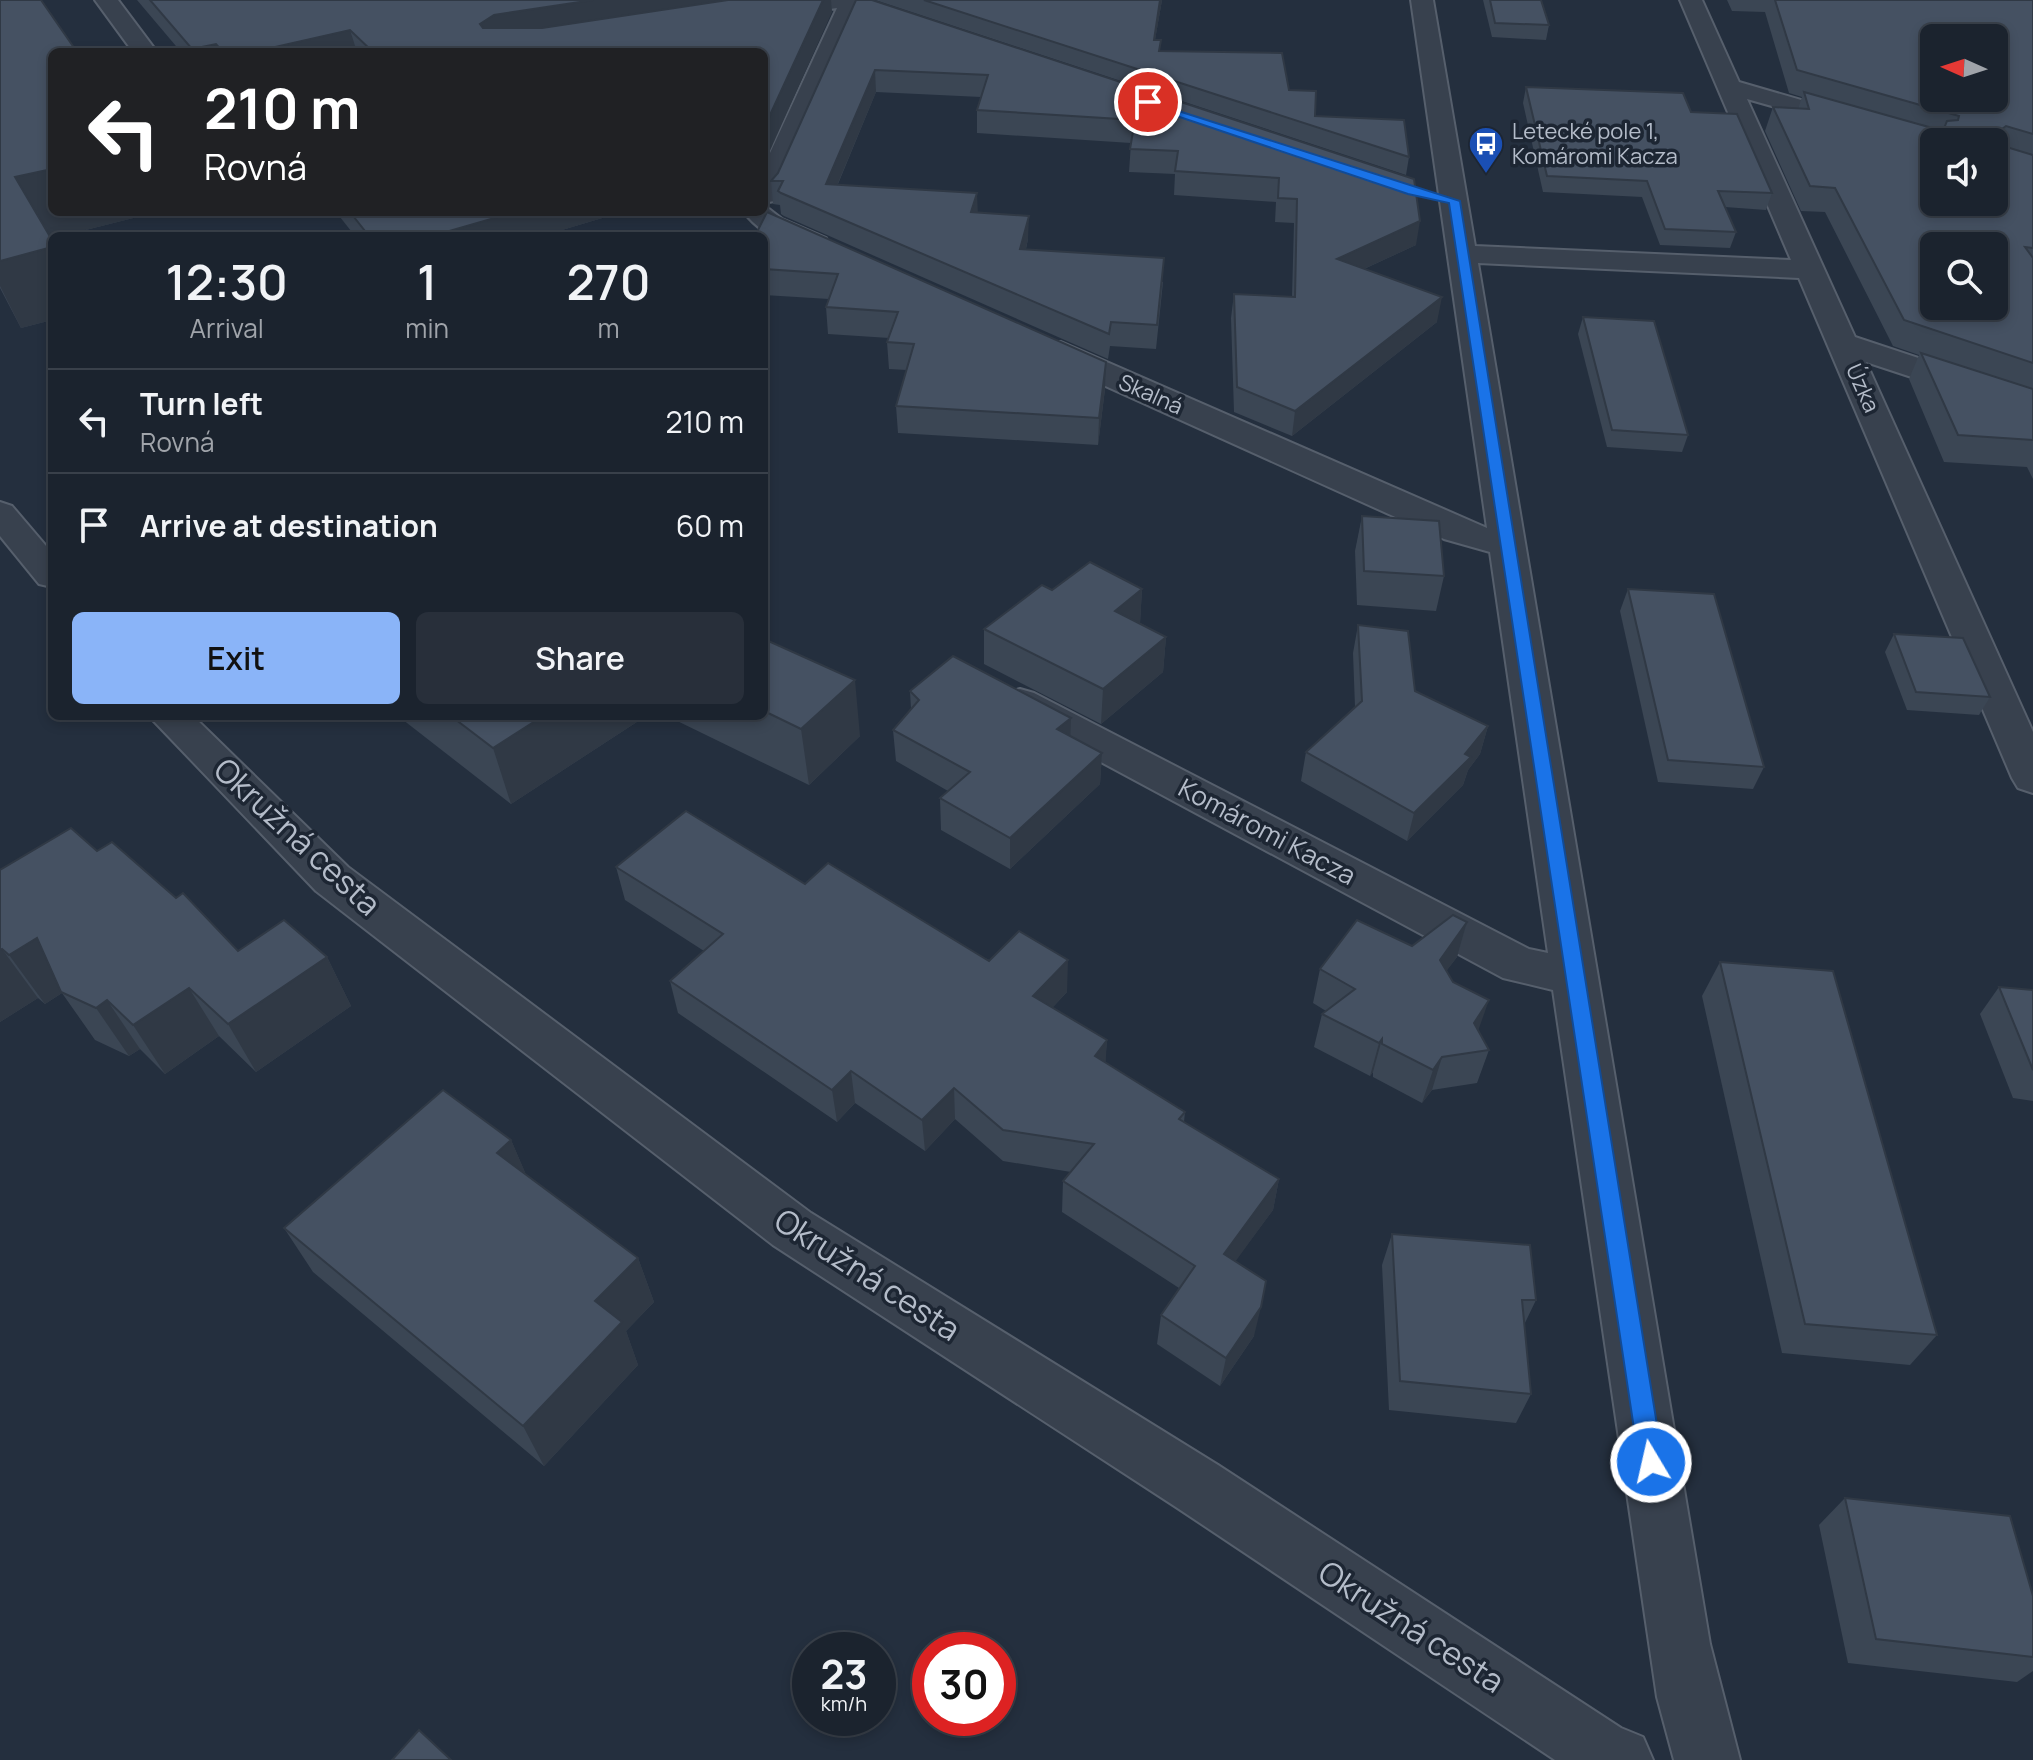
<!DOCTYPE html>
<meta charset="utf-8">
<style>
:root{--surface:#1b232e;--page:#282f3a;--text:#f1f3f6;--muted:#a0a4aa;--line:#39404a;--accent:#8ab4f8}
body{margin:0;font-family:Manrope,sans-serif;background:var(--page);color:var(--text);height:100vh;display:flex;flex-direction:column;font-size:30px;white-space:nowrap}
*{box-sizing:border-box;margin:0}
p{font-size:26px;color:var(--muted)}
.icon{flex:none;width:44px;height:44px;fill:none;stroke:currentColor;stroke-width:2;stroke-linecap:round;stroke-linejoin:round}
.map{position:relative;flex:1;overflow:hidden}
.drawer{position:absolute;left:48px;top:232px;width:720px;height:488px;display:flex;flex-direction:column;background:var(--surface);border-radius:12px;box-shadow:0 4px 12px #0003,0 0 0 2px var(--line)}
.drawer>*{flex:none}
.top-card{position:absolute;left:48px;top:48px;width:720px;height:168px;border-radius:12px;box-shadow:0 4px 12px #0003,0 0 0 2px var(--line);background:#202124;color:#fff;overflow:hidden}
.needle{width:52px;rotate:273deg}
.buttons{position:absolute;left:1920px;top:24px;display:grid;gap:16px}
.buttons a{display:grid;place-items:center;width:88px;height:88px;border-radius:12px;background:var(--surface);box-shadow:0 4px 12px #0003,0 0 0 2px var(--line);font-size:40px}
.speed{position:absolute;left:792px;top:1632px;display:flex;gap:16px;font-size:40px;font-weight:700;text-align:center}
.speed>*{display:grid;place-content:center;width:104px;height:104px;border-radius:50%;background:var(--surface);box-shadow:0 4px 12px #0003,0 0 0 2px var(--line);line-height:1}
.speed small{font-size:20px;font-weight:400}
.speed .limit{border:12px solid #d22;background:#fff;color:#111}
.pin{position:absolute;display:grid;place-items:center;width:68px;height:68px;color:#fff;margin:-34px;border:4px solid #fff;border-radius:50%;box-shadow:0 2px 8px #0007}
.me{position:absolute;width:88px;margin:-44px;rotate:351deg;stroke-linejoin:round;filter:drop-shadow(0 0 6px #0008)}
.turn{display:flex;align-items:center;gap:28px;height:168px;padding:0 24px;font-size:36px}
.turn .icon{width:104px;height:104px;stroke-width:2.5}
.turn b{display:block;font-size:56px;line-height:68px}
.eta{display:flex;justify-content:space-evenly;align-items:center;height:136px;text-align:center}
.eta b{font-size:48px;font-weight:600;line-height:56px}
.action{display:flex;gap:16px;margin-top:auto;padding:16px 24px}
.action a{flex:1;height:92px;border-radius:12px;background:var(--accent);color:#111;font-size:32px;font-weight:600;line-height:92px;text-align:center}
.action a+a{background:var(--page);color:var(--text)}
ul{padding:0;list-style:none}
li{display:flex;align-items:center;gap:24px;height:104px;padding:0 24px;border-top:2px solid var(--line)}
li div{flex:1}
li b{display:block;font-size:30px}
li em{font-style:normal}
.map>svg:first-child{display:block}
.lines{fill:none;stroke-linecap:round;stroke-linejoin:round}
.minor-casing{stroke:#565f6c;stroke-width:4}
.minor{fill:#38414e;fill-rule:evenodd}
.wall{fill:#3b4654}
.shaded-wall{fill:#303945}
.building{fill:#455162;stroke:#303945;stroke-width:2;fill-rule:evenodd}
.route{fill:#1a73e8;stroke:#114b97;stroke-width:2}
.labels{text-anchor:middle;stroke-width:7;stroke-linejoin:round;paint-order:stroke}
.far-poi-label{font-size:22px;fill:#b4bcc9;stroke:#1d2633;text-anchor:start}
.far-street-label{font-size:22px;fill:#b4bcc9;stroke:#1d2633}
.street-label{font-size:26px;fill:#b4bcc9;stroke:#1d2633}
.near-street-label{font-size:32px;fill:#b4bcc9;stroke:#1d2633}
</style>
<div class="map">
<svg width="2033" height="1760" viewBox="0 0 2033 1760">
<rect width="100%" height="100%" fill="#242f3e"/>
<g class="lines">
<defs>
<g id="minor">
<polygon points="95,0 118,0 157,52 133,52"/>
<polygon points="793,0 865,0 920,18 924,23 912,30 858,13 778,195 774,201 764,203 764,166 837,8 773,17 762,10 765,5"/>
<polygon points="1411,0 1433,0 1475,246 1791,260 1680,0 1702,0 1739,82 1946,142 1934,142 1934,152 1747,99 1855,337 2033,396 2033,417 1866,362 2033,732 2033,793 2018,788 2012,778 1799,278 1478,263 1710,1644 1740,1760 1674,1760 1657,1697 1553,990 1503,978 1006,711 1000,702 1006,693 1020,689 1034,693 1529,949 1548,953 1490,552 1444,539 1039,356 1034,349 1039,342 1061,342 1487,528"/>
<path d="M764,205L782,219L826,238L830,244L826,250C800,256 759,233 744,212H764Z"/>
<polygon points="0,502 12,506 52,553 52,587 39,584 0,536"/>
<polygon points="149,716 193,716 348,867 811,1213 1218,1465 1621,1728 1643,1737 1653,1760 1555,1760 1176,1507 773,1245 316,891"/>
</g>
</defs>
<!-- minor casing -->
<use href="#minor" class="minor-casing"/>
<!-- minor -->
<use href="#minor" class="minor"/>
</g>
<!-- wall -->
<g class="wall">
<polygon points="0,0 52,212 157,212 62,236 52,236 52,320 21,328 0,288"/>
<polygon points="137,0 831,0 832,12 764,52 181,52"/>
<polygon points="856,0 1414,179 1416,245 1364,269 1437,322 1292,436 1234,412 1231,318 1234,294 1292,297 1294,223 1275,222 1276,202 1174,195 1175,174 1129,172 1131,143 977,133 977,110 981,97 876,92 838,184 978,213 1028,239 1026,249 1163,282 1156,349 1110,346 1108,359 784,216 781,214 780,205 773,204 771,181 778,173"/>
<polygon points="875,0 1162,0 1155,40 1160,51 1289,90 1315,116 1409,157 1406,175"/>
<polygon points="1483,0 1541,0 1549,25 1546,40 1492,37"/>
<polygon points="1727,0 2033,0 2033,479 2027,467 1944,462 1909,379 1919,355 1893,346 1825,212 1801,211 1765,131 1773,107 1798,109 1802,97 1789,93 1765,12 1732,11"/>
<polygon points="1526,87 1691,112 1772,193 1766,210 1725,207 1736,232 1730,248 1660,245 1642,197 1543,192 1523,103"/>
<polygon points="336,212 619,212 619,213 542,236 355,236"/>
<polygon points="764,236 1106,362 1105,389 1098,445 898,433 896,406 907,370 889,369 887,342 889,338 828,334 826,307 829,299 764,295"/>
<polygon points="1583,317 1688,435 1682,452 1607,447 1578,334"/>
<polygon points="1362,516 1444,576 1436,611 1357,605 1355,551"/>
<polygon points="1142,589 1140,623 1166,637 1163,672 1101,724 984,664 984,629 1052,590"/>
<polygon points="1628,589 1764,767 1753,789 1658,782 1620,611"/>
<polygon points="764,611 768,638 765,640 860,736 809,785 667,716 764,716"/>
<polygon points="1358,625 1415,691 1488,726 1480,754 1468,770 1463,785 1407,841 1301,781 1306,752 1355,707 1353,653"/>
<polygon points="1894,634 1990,697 1979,715 1907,710 1885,652"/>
<polygon points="910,691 1071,736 1102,753 1100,784 1010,869 941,830 940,798 948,791 896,761 893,730 911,709"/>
<polygon points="398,716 646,716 511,804"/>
<polygon points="97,851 176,898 238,951 327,957 351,1006 256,1072 219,1036 165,1074 140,1049 129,1056 95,1040 62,993 45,1004 38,998 0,1022 0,870"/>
<polygon points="616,867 805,884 1067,992 1052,1008 1107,1040 1105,1063 1185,1112 1184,1122 1279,1179 1273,1210 1235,1261 1254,1336 1220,1386 1157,1344 1161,1315 1179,1288 1062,1212 1063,1181 1071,1172 1003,1161 955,1119 925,1151 855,1103 837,1122 678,1013 670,981 704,951 625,900"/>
<polygon points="1467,922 1457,957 1446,971 1489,1050 1477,1083 1432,1090 1422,1103 1373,1077 1373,1072 1370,1076 1314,1047 1322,1014 1326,1011 1313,1003 1320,969 1412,946"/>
<polygon points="1720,962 1937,1335 1910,1365 1782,1353 1702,996"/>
<polygon points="1999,987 2033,990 2033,1101 2013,1098 1980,1014"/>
<polygon points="511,1140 526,1175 638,1258 654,1302 626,1331 638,1365 544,1466 313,1272 284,1228"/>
<polygon points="1392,1234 1536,1300 1524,1325 1531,1394 1516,1423 1389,1410 1382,1265"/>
<polygon points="1845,1498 2033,1596 2033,1671 2017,1682 1848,1663 1819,1525"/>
</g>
<!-- shaded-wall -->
<g class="shaded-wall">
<polygon points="593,0 773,0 486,51 480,24 494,15"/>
<polygon points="823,0 831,0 832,12 764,164 764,128"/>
<polygon points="1160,0 1162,0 1152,57 1154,40"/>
<polygon points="350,30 357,52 253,52"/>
<polygon points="216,44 219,52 193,52 192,49"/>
<polygon points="875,70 876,92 828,207 826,184"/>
<polygon points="52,169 52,212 157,212 62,236 52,236 52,238 44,240 15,177"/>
<polygon points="977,193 978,216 971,212"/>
<polygon points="515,212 619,212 619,213 542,236 432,236"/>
<polygon points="1029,216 1028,239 1020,273 1020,249"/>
<polygon points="1420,221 1416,245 1333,283 1337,259"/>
<polygon points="52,247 52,320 21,328 0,286 0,261"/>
<polygon points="1442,297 1437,322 1292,436 1295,411"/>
<polygon points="1106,362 1105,389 1098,445 1099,418"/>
<polygon points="1142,589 1140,624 1115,611"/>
<polygon points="764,611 768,638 764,640"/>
<polygon points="1166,637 1163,672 1101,724 1103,689"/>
<polygon points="855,680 860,736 809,785 801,729"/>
<polygon points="543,716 646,716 511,804 493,748"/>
<polygon points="1071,718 1070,749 1057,729"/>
<polygon points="1488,726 1480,754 1468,770 1463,785 1407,841 1414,813"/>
<polygon points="1102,753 1100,784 1010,869 1010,838"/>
<polygon points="1467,922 1457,957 1429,994 1440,960"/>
<polygon points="37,938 71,987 45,1004 9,955"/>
<polygon points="2,949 38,998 0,1022 0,950"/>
<polygon points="327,957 351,1006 256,1072 228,1024"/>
<polygon points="1068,960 1067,992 1032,1029 1033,996"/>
<polygon points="189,988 219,1036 165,1074 133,1025"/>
<polygon points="107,1000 140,1049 129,1056 96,1008"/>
<polygon points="1489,1000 1477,1034 1474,1023"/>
<polygon points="1382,1039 1373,1072 1370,1076 1379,1043"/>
<polygon points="1107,1040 1105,1072 1095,1056"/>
<polygon points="1442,1057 1432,1090 1422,1103 1433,1070"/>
<polygon points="851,1071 855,1103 837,1122 832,1090"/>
<polygon points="954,1088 955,1119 925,1151 922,1120"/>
<polygon points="511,1140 531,1186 497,1153"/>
<polygon points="1279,1179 1273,1210 1219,1284 1224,1254"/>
<polygon points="638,1258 654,1302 626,1331 638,1365 544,1466 523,1426 595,1301"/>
<polygon points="1261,1307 1254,1336 1220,1386 1226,1358"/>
</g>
<!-- building -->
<g class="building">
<polygon points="0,0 41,0 77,52 52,52 52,169 15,177 52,240 52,247 0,261"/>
<polygon points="150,0 593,0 494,15 480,24 483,28 542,28 728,0 823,0 764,128 764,52 373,52 350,30 253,52 223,52 216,44 192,49"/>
<polygon points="856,0 872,0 1414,179 1420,221 1337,259 1442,297 1295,411 1237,387 1234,294 1295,297 1297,199 1278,198 1279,178 1175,171 1178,151 1130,149 1135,120 977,110 988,75 875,70 826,184 977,193 971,212 1029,216 1020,249 1164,258 1157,325 1111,322 1109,334 781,193 778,191 783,181 771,181 778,173"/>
<polygon points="924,0 1160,0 1154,40 1161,40 1159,51 1282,53 1289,90 1316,91 1315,116 1404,120 1409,157"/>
<polygon points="1490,0 1541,0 1549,25 1495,23"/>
<path d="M1775,0H2033V134L2006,126L2002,129L2003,146L2033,155V248L2025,247L2033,258V363L1904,320L1835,188L1810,186L1773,107L1809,109L1804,92L1943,131L1947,121L1958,120L1959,116L1797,70ZM1934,38H1994V98H1934ZM1934,142H1994V202H1934ZM1934,246H1994V306H1934Z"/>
<polygon points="1526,87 1683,93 1691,112 1737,114 1772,193 1718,191 1736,232 1665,229 1647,181 1547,176"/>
<polygon points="350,212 515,212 432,236 369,236"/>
<polygon points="767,212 1106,362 1099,418 896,406 914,344 887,342 898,312 826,307 838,274 764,269 764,236 755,236"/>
<polygon points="1583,317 1654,321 1688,435 1612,430"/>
<polygon points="1921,353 2033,389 2033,440 1958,435"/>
<polygon points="1362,516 1439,521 1444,576 1364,571"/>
<polygon points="1090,562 1142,589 1115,611 1166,637 1103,689 984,629 1042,585 1052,590"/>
<polygon points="1628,589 1714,594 1764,767 1668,760"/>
<polygon points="1358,625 1408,631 1415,691 1488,726 1465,754 1471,757 1414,813 1306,752 1362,701"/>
<polygon points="1894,634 1963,638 1990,697 1916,692"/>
<polygon points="764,639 855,680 801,729 764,711"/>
<polygon points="953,656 1071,718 1057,729 1102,753 1010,838 940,798 970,772 893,730 919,700 910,691"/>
<polygon points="451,716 543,716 493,748"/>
<polygon points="686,811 805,884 828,863 989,961 1019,931 1068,960 1033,996 1107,1040 1095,1056 1185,1112 1179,1119 1279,1179 1224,1254 1266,1281 1261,1307 1226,1358 1161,1315 1195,1266 1063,1181 1094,1144 1003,1130 954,1088 922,1120 851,1071 832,1090 670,981 723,934 616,867"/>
<polygon points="71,828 97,851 112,842 176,898 183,893 238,951 284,920 327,957 228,1024 189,988 133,1025 107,1000 96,1008 61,992 37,938 9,955 2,949 0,950 0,870"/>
<polygon points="1453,915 1467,922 1440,960 1453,982 1489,1000 1474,1023 1489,1050 1442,1057 1433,1070 1382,1044 1382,1039 1379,1043 1322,1014 1355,989 1320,969 1357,920 1412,946"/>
<polygon points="1720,962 1833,971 1937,1335 1805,1324"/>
<polygon points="1999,987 2033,990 2033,1070"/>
<polygon points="443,1090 511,1140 497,1153 638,1258 595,1301 622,1322 523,1426 284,1228"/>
<polygon points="1392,1234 1530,1245 1536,1300 1522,1300 1531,1394 1400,1381"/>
<polygon points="1845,1498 2010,1516 2033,1596 2033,1657 1876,1639"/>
<polygon points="419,1730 451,1760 392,1760"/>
</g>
<!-- route -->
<polygon class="route" points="1144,100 1460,201 1663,1462 1659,1470 1651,1473 1643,1470 1639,1462 1449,203 1408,194 1144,105"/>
<!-- icons -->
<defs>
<symbol id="bus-pin" viewBox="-11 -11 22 30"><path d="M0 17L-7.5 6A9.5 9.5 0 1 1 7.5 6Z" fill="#1a4fb4" stroke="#1d2633"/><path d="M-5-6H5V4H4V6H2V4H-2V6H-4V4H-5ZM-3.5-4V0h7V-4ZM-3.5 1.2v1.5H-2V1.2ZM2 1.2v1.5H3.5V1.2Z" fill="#fff"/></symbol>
</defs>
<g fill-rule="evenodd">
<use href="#bus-pin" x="1466" y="124" width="40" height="54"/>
</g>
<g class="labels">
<!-- far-poi labels -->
<g class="far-poi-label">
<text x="1512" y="139">Letecké pole 1,<tspan x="1512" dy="25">Komáromi Kacza</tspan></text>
</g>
<!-- far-street labels -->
<g class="far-street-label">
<text transform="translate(1863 388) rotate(66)" y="8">Úzka</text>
<text transform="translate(1151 394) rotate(24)" y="8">Skalná</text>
</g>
<!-- street labels -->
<g class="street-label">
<text transform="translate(1267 832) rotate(28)" y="9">Komáromi Kacza</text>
</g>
<!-- near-street labels -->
<g class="near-street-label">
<text transform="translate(297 837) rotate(43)" y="11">Okružná cesta</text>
<text transform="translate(867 1275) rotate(33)" y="11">Okružná cesta</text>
<text transform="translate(1411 1627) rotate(33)" y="11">Okružná cesta</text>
</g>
</g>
</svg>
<div class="buttons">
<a><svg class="needle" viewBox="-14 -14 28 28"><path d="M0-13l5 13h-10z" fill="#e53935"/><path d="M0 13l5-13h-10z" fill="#a0a4aa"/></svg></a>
<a><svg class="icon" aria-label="sound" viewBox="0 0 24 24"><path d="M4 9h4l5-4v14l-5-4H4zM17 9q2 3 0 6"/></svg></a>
<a><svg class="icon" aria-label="search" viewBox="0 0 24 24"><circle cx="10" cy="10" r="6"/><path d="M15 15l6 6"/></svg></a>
</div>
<div class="speed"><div>23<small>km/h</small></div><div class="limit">30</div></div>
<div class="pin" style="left:1148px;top:102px;background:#d93025"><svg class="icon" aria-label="arrive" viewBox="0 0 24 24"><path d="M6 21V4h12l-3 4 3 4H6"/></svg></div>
<svg class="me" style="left:1651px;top:1462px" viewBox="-20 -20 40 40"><circle r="17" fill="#1a73e8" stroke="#fff" stroke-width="3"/><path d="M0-11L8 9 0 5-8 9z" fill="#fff"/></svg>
<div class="top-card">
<div class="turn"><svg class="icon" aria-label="left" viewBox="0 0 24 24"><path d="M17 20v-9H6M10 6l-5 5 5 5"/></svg><div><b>210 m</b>Rovná</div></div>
</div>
<section class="drawer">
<div class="eta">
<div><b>12:30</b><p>Arrival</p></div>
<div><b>1</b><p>min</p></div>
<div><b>270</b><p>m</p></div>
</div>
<ul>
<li><svg class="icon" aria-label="left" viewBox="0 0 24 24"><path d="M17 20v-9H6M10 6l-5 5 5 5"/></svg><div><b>Turn left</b><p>Rovná</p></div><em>210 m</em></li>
<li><svg class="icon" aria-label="arrive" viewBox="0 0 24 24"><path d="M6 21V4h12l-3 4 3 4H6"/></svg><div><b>Arrive at destination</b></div><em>60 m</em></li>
</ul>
<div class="action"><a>Exit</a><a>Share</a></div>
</section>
</div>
